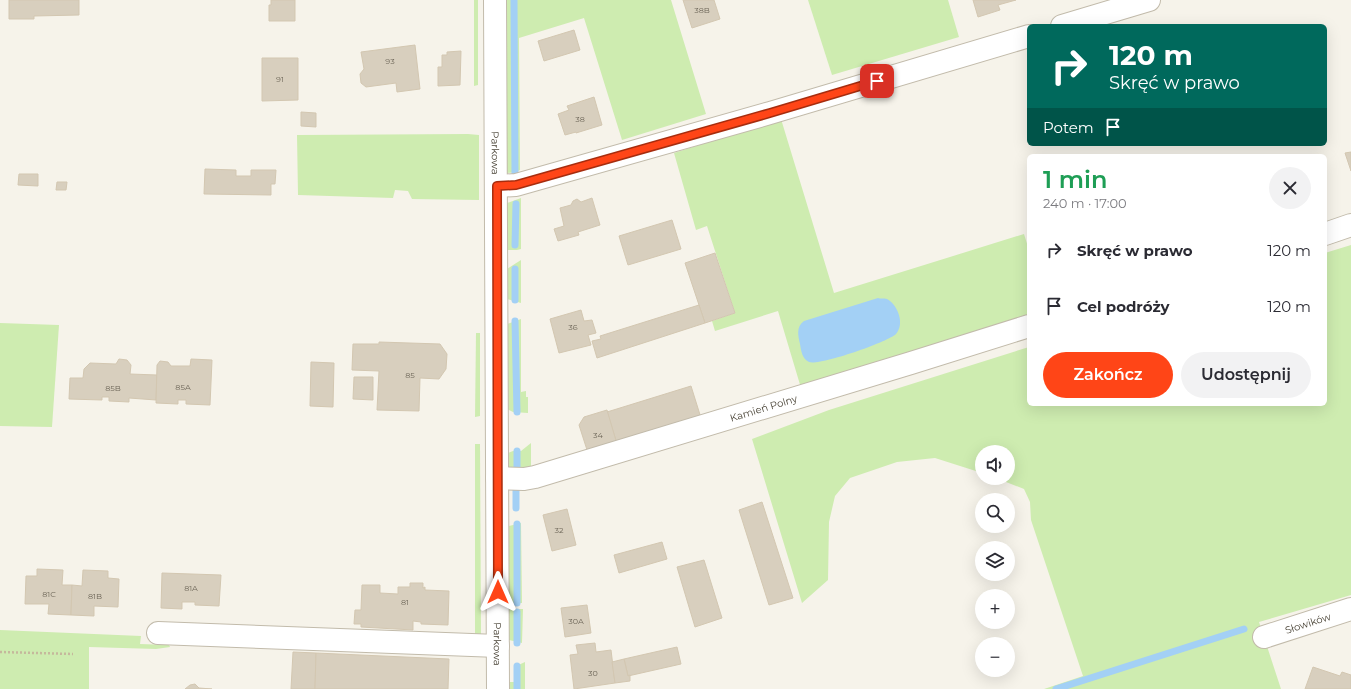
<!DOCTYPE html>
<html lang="pl">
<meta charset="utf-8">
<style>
:root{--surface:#fff;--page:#f2f2f3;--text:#2b2b33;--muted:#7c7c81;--accent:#ff4517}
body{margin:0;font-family:Montserrat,sans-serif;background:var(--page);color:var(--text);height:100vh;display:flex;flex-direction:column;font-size:15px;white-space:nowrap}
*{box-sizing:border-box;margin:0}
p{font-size:13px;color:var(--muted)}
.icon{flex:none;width:22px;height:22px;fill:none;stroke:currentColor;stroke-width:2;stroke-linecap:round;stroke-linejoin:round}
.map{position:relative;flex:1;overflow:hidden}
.side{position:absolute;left:1027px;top:154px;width:300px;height:252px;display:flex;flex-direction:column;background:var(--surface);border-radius:6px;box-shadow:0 4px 16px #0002}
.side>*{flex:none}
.guide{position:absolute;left:1027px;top:24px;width:300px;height:122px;border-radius:6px;box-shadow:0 4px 16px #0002;background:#00695c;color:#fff;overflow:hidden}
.tools{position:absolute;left:975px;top:445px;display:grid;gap:8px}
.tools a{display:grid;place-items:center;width:40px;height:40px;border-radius:50%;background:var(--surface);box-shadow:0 4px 16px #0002;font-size:20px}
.pin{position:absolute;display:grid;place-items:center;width:34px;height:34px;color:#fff;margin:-17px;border-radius:8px;box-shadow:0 2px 6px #0006}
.me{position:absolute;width:44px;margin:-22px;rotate:0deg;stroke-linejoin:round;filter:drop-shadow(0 0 3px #0008)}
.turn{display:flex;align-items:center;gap:14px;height:84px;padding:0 16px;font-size:18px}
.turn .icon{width:52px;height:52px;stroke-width:2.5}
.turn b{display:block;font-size:28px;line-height:34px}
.then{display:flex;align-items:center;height:38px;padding:0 16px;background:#0003;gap:8px;font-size:15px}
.round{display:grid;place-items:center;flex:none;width:42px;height:42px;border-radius:21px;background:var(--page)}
.headline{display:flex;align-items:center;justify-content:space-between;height:68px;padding:0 16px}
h1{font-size:24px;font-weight:600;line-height:30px;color:#1e9e55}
.action{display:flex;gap:8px;margin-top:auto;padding:8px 16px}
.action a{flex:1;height:46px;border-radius:24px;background:var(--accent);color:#fff;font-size:16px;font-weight:600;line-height:46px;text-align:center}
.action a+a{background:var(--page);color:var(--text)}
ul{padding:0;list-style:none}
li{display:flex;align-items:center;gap:12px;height:56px;padding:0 16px}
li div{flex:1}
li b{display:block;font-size:15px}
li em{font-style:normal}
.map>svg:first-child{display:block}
.green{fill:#ceecb0}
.water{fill:#a3d0f5}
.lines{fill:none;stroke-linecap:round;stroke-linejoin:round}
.stream{stroke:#a3d0f5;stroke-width:7}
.building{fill:#d8cfbe;stroke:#d3c7b1}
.minor-casing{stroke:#c2bbab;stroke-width:24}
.path{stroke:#c5b89c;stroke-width:2.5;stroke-dasharray:2 2;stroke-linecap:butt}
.minor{stroke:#fff;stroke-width:22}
.route-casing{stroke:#a62d0f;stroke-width:10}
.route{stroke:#ff4517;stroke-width:7}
.labels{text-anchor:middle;stroke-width:4;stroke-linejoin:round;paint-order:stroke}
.number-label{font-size:8px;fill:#6e6759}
.street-label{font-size:10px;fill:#4a4437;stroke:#fff}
</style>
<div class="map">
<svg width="1351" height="689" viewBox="0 0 1351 689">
<rect width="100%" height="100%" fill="#f6f3ea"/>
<!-- green -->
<g class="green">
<polygon points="474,0 478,0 478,85 474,86"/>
<polygon points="505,0 671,0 706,114 622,140 584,18 519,38 520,170 516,172 507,173"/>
<polygon points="808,0 948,0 959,37 832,75"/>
<polygon points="781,119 834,293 1024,234 1029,250 1029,318 801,388 778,311 715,331 712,321 735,313 707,226 696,230 674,153"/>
<polygon points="468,134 479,135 479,200 412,199 408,191 395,190 393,198 298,195 297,135"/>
<polygon points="521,198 521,249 517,250 507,250 507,203"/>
<polygon points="1351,245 1351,595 1259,622 1281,689 1044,689 1083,676 1031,520 1030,502 1024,489 996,478 1008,478 1008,452 982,452 982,473 935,458 897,462 850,478 835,496 829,522 828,580 802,603 752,439 829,410 1029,347 1029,404 1325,404 1325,253"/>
<polygon points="521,260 521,303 507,299 507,269"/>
<polygon points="521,319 521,392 526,391 526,397 528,397 528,413 513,412 507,409 507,324"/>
<polygon points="0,323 59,325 52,427 0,426"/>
<polygon points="476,333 480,333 480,416 475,417"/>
<polygon points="531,443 531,472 508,471 508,453 513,451 521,451"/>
<polygon points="475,444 480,444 481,638 475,638"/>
<polygon points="521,523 522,603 509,603 509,526"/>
<polygon points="509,609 523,609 522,643 509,640"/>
<polygon points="0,630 141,636 140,644 169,645 170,647 156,649 89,647 89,689 0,689"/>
<polygon points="525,662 525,689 509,689 509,682 514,682 514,667"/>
</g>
<!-- water -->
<path class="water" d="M878,298C880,299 884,298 887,299C898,305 905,324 896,334C888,342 819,366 809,362C802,359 801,350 800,344C798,335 796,327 804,321Z"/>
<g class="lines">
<!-- stream -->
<g class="stream">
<polyline points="514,0 515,176"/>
<polyline points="515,245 516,204"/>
<polyline points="515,269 515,300"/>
<polyline points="515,321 517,412"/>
<polyline points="517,451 517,470"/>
<polyline points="516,487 516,508"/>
<polyline points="517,603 517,524"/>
<polyline points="517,612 517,643"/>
<polyline points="517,666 517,689"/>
<polyline points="1056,689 1244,629"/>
</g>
</g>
<!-- building -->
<g class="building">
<polygon points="9,0 79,0 79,15 34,16 34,19 9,19"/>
<polygon points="271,0 295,0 295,21 269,21 269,5 271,5"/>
<polygon points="683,0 714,0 720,19 692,28"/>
<polygon points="973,0 1016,0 998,5 1000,10 978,17"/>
<polygon points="574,30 580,50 544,61 538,41"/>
<polygon points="415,45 420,89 397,92 396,83 366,87 361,83 360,74 364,69 361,52"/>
<polygon points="461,51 460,85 438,86 438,67 442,67 442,55 447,55 447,52"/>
<polygon points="262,58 298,58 298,100 262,101"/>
<polygon points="594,97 602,125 576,133 576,132 565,135 558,114 569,110 567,106"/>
<polygon points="301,112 316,113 316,127 301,126"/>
<polygon points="1351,152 1351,171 1345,153"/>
<polygon points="205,169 236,170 236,176 251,176 251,170 276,170 275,184 271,184 271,195 204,194"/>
<polygon points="19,174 38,174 38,186 18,185"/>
<polygon points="57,182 67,182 66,190 56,190"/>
<polygon points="592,198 600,225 578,232 579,235 558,241 554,229 564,226 560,208 571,205 573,201 577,199 581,202"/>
<polygon points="672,220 681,249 628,265 619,236"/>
<polygon points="715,253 735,313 705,323 685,263"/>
<polygon points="699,305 705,323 597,358 592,341 601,339 600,336"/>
<polygon points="581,310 584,321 592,320 596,333 588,335 591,345 559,353 550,319"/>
<polygon points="379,342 440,344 447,354 446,369 439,379 420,378 419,411 377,410 379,371 352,370 353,344 379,344"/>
<polygon points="119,359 127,360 131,365 130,374 157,375 156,400 129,398 129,402 109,401 109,397 102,397 102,400 69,399 70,378 83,378 84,369 90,363 116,364"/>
<polygon points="191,359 212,360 210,405 186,404 186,400 178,400 178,404 156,403 157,365 160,361 168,362 171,366 190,366"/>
<polygon points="311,362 334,363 333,407 310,406"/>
<polygon points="354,377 373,377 373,400 353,399"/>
<polygon points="691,386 701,418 617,444 607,412"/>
<polygon points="607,410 617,444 588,453 579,425 584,417"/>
<polygon points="762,502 793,598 769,605 739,510"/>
<polygon points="567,509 576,545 552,551 543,515"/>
<polygon points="662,542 667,559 619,573 614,555"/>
<polygon points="704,560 722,618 695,627 677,567"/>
<polygon points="37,569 63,570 62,585 72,585 71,615 48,614 49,604 25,604 26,576 37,576"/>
<polygon points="83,570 108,571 108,578 119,579 118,607 94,606 94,616 71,615 72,585 82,586"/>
<polygon points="162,573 221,575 219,606 195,605 195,602 182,602 182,609 161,608"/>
<polygon points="410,583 423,583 423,588 425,587 425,590 449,591 448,625 421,624 421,622 413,621 413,630 361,627 361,624 354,624 355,610 361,610 362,585 380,585 380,593 398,594 398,587 410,587"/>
<polygon points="587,605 591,633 565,637 561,608"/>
<polygon points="595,643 596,652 611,650 615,683 574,689 570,655 578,654 576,645"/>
<polygon points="677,647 681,664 628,676 624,659"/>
<polygon points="293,652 316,653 315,689 291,689"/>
<polygon points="316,653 449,659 448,689 315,689"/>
<polygon points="624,659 628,676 630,675 630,681 615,683 612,662"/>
<polygon points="1313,667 1340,676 1342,672 1351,675 1351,689 1305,689"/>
<polygon points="195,684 199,688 212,689 185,689 190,685"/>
</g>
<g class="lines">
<defs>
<g id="minor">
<path id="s1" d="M495,0L498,689"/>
<polyline points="1062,26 1149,0"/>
<polyline points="497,186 516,185 770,113 1029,36"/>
<polyline points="1325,234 1351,225"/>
<path id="s2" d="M497,478L524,479L535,477L911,363L1029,326"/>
<polyline points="158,633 498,646"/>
<path id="s3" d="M1264,637L1351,609"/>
</g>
</defs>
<!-- minor casing -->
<use href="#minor" class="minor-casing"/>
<!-- path -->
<polyline class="path" points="0,652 73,654"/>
<!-- minor -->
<use href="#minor" class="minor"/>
</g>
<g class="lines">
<defs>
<polyline id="route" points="498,592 497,186 516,185 770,113 877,81"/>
</defs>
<!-- route casing -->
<use href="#route" class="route-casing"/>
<!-- route -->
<use href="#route" class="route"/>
</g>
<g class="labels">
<!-- number labels -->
<g class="number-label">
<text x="702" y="13">38B</text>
<text x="390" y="64">93</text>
<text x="280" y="82">91</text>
<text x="580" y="122">38</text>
<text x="573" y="330">36</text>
<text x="410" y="378">85</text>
<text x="183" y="390">85A</text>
<text x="113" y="391">85B</text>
<text x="598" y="438">34</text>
<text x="559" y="533">32</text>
<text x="191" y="591">81A</text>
<text x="49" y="597">81C</text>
<text x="95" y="599">81B</text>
<text x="405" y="605">81</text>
<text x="576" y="624">30A</text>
<text x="593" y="676">30</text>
</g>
<!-- street labels -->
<g class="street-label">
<text dy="4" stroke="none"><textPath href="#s1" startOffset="153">Parkowa</textPath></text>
<text dy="4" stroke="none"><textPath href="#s2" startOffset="277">Kamień Polny</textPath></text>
<text dy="4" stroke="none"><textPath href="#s3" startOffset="46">Słowików</textPath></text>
<text dy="4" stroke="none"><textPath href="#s1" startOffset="644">Parkowa</textPath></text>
</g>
</g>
</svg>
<div class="tools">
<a><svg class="icon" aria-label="sound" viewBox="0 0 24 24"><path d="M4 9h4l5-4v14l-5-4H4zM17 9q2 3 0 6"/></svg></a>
<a><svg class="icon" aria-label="search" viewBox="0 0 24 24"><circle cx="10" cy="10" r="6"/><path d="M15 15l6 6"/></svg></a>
<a><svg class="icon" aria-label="layers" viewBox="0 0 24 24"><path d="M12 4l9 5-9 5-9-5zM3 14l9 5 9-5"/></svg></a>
<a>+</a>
<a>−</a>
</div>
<div class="pin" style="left:877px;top:81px;background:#d93025"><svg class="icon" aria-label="arrive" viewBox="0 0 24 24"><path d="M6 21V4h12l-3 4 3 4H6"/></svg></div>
<svg class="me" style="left:498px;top:592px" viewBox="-20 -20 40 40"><path d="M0-17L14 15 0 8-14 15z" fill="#ff4517" stroke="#fff" stroke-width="4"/></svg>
<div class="guide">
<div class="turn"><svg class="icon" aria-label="right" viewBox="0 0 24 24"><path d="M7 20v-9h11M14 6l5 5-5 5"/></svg><div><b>120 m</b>Skręć w prawo</div></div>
<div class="then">Potem<svg class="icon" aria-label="arrive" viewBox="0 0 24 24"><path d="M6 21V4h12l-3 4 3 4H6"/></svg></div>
</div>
<section class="side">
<div class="headline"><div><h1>1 min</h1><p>240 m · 17:00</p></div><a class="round"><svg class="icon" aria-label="close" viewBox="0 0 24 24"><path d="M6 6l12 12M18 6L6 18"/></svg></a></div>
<ul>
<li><svg class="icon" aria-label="right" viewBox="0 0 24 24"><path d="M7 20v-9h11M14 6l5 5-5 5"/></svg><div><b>Skręć w prawo</b></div><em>120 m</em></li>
<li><svg class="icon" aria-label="arrive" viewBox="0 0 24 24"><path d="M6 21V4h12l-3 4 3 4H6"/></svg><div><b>Cel podróży</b></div><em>120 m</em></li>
</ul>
<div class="action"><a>Zakończ</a><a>Udostępnij</a></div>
</section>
</div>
